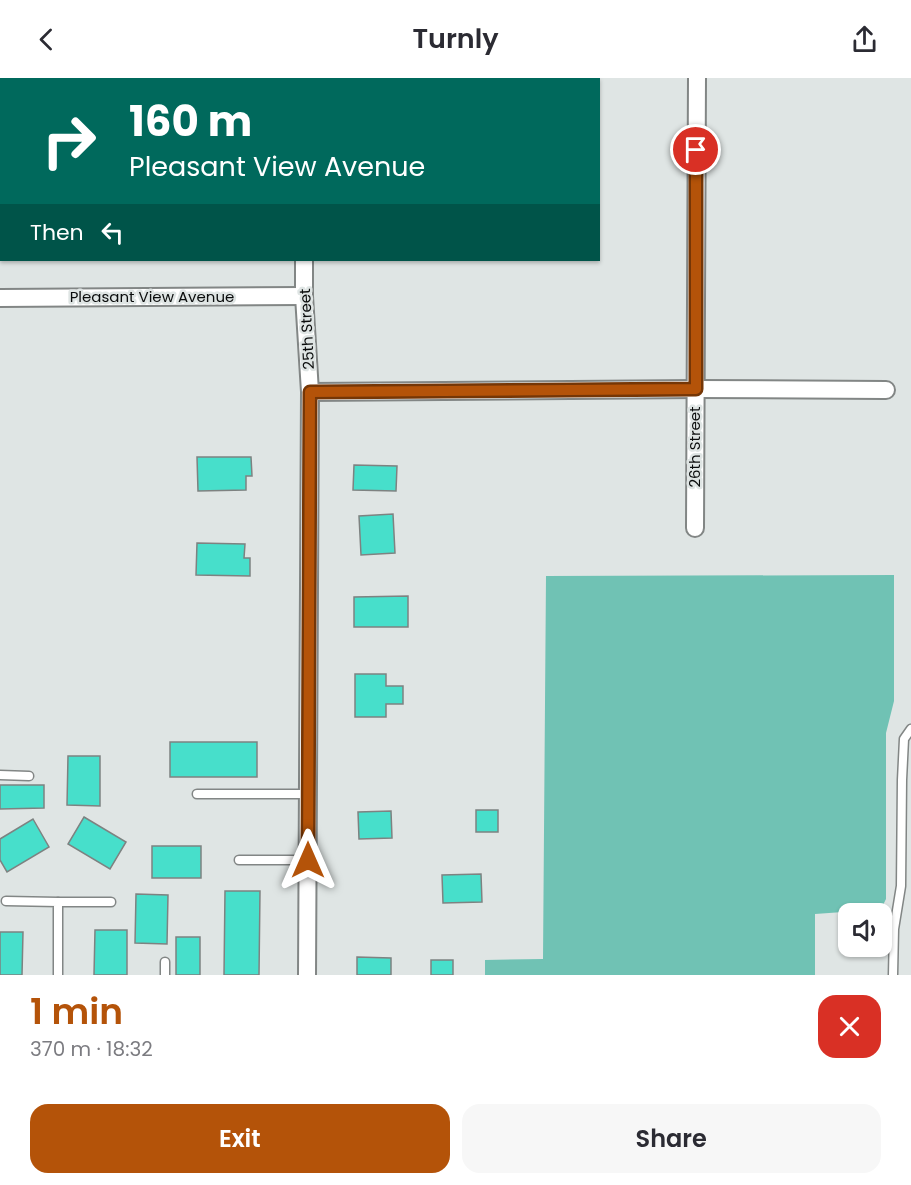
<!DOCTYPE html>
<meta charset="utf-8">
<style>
:root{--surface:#fff;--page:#f7f7f7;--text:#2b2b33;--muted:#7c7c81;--accent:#b45309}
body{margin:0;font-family:Poppins,sans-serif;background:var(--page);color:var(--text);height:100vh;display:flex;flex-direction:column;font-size:22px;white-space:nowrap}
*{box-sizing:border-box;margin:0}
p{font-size:20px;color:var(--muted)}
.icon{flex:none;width:33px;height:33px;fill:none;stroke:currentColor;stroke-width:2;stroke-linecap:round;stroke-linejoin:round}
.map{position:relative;height:897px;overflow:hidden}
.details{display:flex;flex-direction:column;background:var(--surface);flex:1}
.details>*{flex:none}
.guide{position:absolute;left:0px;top:0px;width:600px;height:183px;box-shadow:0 2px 4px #0004;background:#00695c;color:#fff;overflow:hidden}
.tools{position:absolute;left:838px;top:825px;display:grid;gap:12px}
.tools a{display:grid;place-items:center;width:54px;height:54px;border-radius:12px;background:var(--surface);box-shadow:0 2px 4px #0004;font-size:30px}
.pin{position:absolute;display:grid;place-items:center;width:51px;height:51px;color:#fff;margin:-26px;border:3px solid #fff;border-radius:50%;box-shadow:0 2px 6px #0007}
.me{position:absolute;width:66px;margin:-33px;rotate:0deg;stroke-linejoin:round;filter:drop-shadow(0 0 4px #0008)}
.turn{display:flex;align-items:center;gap:21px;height:126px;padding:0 30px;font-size:27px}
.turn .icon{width:78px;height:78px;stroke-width:2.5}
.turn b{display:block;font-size:42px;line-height:51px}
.then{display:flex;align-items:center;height:57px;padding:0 30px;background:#0003;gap:12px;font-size:22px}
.round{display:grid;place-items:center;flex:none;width:63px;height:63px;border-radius:18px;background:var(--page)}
.headline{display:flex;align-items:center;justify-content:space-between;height:102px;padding:0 30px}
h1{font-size:36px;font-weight:600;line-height:45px;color:var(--accent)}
.button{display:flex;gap:12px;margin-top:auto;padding:12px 30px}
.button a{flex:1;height:69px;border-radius:18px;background:var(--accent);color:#fff;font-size:24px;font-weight:600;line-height:69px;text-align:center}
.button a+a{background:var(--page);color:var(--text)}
header{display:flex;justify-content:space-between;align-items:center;height:78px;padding:0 30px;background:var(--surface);font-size:27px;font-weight:600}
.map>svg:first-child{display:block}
.green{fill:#70c2b4}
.building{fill:#47dfcb;stroke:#7e8281;stroke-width:1.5}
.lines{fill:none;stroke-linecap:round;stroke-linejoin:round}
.service-casing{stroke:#828685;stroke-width:11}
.minor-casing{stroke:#828685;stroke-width:20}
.service{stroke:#fff;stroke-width:8}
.minor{stroke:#fff;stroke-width:16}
.route-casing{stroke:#753606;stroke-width:15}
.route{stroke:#b45309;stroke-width:10}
.labels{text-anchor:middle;stroke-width:5;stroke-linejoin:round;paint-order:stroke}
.street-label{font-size:15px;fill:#0a0c0c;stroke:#dfe5e4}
</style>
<header><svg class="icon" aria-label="back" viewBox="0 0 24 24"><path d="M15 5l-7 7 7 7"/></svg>Turnly<svg class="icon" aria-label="share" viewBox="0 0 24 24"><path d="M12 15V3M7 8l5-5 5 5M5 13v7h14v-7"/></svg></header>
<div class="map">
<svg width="911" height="897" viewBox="0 0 911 897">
<rect width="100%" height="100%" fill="#dfe5e4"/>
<!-- green -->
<polygon class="green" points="894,497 894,623 886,655 886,821 883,827 878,832 873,833 843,834 815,836 815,897 485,897 485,882 543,881 546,498"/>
<!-- building -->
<g class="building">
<polygon points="197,379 251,379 252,398 246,398 246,412 198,413"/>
<polygon points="354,387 397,388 396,413 353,412"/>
<polygon points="393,436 395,475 361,477 359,438"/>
<polygon points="197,465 245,466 244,480 250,480 250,498 196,497"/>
<polygon points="408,518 408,549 354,549 354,519"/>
<polygon points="355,596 386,596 386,608 403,608 403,626 386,626 386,639 355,639"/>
<rect x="170" y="664" width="87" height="35"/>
<polygon points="68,678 100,678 100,728 67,727"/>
<polygon points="0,707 44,707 44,730 0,731"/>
<rect x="476" y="732" width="22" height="22"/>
<polygon points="391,733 392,760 359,761 358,734"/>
<polygon points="84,739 126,764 110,791 68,766"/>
<polygon points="33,741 49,769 7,794 0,782 0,761"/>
<rect x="152" y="768" width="49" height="32"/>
<polygon points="481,796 482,824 443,825 442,797"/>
<polygon points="225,813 260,813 259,897 224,897"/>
<polygon points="136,816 168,817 167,866 135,865"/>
<polygon points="95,852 127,852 127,897 94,897"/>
<polygon points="0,854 23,854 22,897 0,897"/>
<rect x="176" y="859" width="24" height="38"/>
<polygon points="357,879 391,880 391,897 357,897"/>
<rect x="431" y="882" width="22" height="15"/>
</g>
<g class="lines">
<defs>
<g id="service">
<polyline points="0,697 29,698"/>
<polyline points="197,716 308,716"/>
<polyline points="239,782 307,782"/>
<polyline points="6,823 58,824 58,897"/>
<polyline points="58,824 111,824"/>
<polyline points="165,897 165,884"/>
<polyline points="893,897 894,851 901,808 902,702 904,661 911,651"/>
</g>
<g id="minor">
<polyline points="305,2 305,0"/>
<polyline points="304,182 304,218 310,314 307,897"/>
<polyline points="0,220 304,218"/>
<polyline points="310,314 696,311 886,312"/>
<polyline points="695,450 697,0"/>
</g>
</defs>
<!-- service casing -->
<use href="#service" class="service-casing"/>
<!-- minor casing -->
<use href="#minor" class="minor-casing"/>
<!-- service -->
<use href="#service" class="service"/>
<!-- minor -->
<use href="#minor" class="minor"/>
</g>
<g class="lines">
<defs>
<polyline id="route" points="308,782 310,314 696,311 696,72"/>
</defs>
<!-- route casing -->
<use href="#route" class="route-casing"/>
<!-- route -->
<use href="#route" class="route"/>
</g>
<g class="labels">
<!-- street labels -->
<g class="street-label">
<text x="152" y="224">Pleasant View Avenue</text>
<text transform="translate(307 251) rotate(-93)" y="5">25th Street</text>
<text transform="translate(695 369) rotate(-90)" y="5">26th Street</text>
</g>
</g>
</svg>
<div class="tools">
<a><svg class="icon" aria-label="sound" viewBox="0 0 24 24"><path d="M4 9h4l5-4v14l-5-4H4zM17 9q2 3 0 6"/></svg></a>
</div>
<div class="pin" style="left:696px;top:72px;background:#d93025"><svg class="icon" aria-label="arrive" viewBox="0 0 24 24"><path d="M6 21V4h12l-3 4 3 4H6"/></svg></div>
<svg class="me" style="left:308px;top:782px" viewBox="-20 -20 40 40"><path d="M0-17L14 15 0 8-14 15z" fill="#b45309" stroke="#fff" stroke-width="4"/></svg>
<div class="guide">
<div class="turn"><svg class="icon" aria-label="right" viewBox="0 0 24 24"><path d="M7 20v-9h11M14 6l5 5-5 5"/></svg><div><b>160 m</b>Pleasant View Avenue</div></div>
<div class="then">Then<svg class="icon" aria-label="left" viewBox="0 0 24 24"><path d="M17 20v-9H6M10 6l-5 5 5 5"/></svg></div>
</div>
</div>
<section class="details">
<div class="headline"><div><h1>1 min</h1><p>370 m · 18:32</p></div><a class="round" style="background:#d93025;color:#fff"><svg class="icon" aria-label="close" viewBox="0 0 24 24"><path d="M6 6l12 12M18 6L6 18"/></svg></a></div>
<div class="button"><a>Exit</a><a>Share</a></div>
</section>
